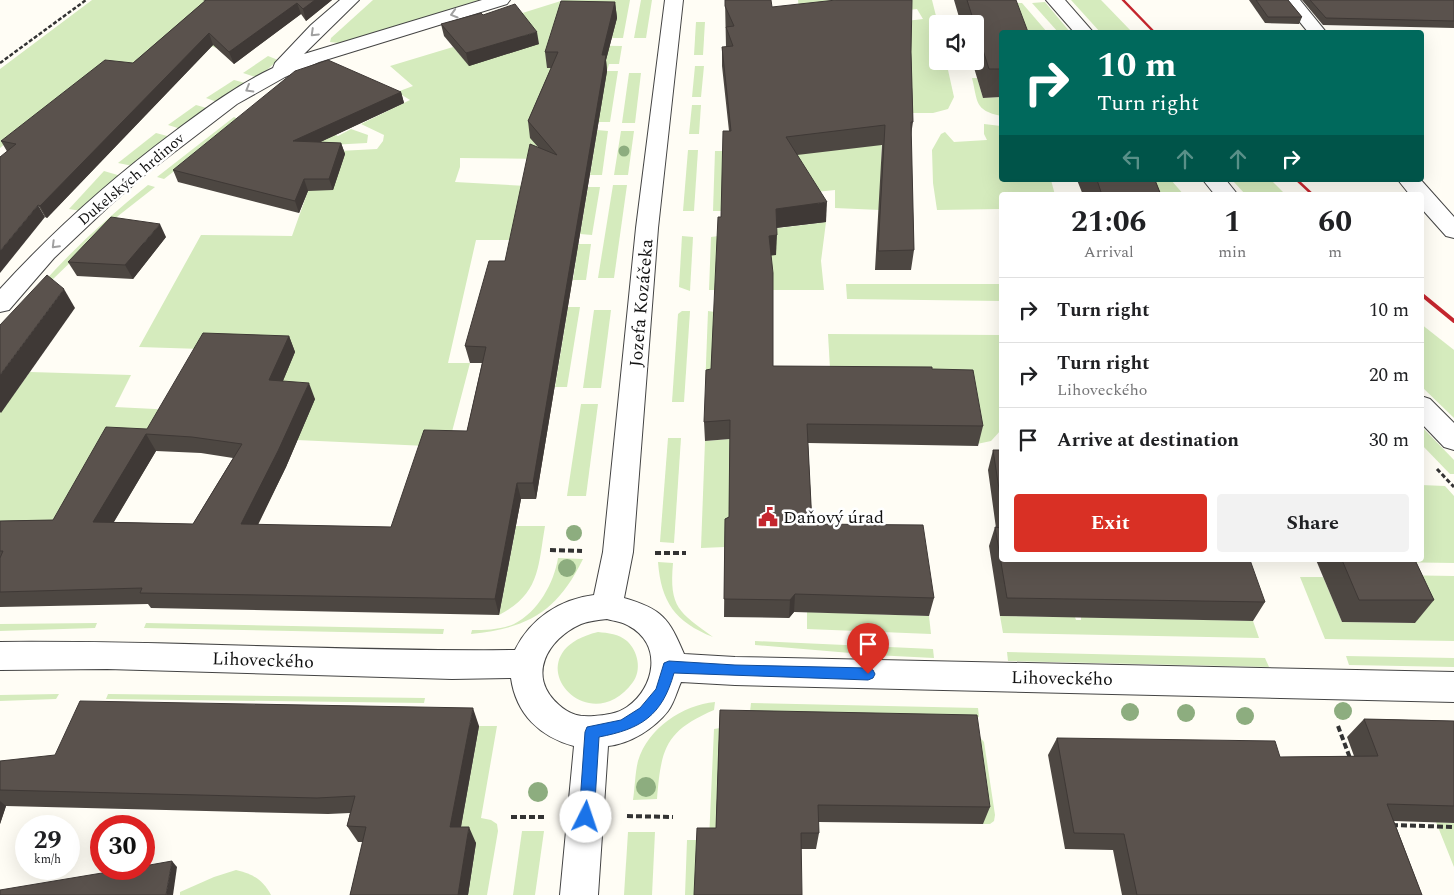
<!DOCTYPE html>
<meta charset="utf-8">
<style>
:root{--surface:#fff;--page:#f2f2f2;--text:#202124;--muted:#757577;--line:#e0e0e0;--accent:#d93025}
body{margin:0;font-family:Spectral,serif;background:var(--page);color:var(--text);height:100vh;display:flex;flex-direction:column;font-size:19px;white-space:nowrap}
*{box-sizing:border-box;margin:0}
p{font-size:16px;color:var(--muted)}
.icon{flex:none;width:28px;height:28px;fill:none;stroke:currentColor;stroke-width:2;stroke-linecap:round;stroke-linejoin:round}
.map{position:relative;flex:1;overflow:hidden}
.panel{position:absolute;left:999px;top:192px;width:425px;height:370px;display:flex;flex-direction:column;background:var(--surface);border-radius:5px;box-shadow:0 5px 20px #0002}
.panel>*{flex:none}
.hud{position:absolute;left:999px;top:30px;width:425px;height:152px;border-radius:5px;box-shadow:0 5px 20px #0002;background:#00695c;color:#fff;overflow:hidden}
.buttons{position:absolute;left:929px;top:15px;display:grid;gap:10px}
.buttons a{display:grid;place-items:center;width:55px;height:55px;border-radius:5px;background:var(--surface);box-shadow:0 5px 20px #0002;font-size:25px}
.speed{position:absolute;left:15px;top:815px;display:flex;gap:10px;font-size:25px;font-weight:700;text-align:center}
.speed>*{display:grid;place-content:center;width:65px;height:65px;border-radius:50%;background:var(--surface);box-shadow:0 5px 20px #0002;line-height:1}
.speed small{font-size:12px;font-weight:400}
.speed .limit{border:8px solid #d22;background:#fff;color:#111}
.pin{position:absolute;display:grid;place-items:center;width:42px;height:42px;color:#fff;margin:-51px -21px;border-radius:50% 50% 50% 0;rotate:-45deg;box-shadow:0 0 5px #0007}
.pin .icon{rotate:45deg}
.me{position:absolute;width:55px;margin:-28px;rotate:4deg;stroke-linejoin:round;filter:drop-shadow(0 0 4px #0008)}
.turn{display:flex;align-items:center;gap:18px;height:105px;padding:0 15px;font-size:22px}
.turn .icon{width:65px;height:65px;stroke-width:2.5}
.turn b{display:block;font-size:35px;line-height:42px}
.lanes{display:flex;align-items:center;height:48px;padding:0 15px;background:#0003;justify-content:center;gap:25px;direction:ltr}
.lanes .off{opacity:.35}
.eta{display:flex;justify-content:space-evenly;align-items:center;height:85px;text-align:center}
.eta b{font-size:30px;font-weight:700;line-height:35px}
.cta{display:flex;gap:10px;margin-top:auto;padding:10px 15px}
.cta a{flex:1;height:58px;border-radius:5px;background:var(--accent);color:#fff;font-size:20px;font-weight:700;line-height:58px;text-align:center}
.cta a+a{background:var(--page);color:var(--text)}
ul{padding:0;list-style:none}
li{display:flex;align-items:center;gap:15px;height:65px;padding:0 15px;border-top:1px solid var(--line)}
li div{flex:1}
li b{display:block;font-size:19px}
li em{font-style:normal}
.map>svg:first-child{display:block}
.green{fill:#d5ebbd}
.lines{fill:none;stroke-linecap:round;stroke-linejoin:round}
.minor-casing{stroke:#444;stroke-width:2}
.path-far2{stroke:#333;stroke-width:2.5;stroke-dasharray:4 2;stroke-linecap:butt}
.path-far1{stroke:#333;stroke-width:3;stroke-dasharray:4.5 2.5;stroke-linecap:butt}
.path{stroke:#333;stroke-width:4;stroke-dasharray:6 3;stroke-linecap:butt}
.minor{fill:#fff;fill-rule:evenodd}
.rail-far1{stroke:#c4262e;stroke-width:2.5}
.rail{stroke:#c4262e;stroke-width:4}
.tree{fill:#8dad7f}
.wall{fill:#4d4742;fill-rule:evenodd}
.shaded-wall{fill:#3f3936}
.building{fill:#5a524d;stroke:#3f3936;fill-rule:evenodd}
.oneway{stroke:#a0a0a0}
.route{fill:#1a73e8;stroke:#114b97}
.labels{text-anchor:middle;stroke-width:5;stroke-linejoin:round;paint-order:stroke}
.far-street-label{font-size:15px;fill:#111;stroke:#fff}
.street-label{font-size:18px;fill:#111;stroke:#fff}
.poi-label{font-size:18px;fill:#111;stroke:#fff;text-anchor:start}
</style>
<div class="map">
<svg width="1454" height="895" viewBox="0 0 1454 895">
<rect width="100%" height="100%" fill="#fffdf5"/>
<!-- green -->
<g class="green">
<polygon points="92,0 237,0 223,50 204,44 125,73 19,132 0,148 0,69"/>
<polygon points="373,0 483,0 339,43 330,42 331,38"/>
<polygon points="564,0 630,0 623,38 612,38 616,18 555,45 622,46 619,64 609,64 607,71 618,71 610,122 599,122 545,159 460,158 460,167 455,182 527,186 516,240 476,240 448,363 470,363 448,447 297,440 275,397 295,352 139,347 201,235 292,236 308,191 269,167 304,121 338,136 351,129 368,135 367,143 330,145 339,151 377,149 383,141 384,135 361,124 410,100 397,92 413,86 390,66 453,47 469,65 516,15"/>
<polygon points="641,0 652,0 646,38 634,38"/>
<polygon points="798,0 932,0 938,24 938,61 946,61 954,97 948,109 933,113 909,113 882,126 880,210 835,208 835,190 769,197 822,31 923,19 917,9 852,17 799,10"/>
<polygon points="1071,0 1101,0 1132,32 1100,32"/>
<polygon points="1045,2 1070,32 1058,32 1032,3"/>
<polygon points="1001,3 1022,3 1047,32 1011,32"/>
<polygon points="696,22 705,22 703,55 694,55"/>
<polygon points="268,56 278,60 258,78 243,73"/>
<polygon points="695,66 704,66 701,97 692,97"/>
<polygon points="629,73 641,73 635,123 622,123"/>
<path d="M972,78H977L983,98L1001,97V116C974,110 978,102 972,78Z"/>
<polygon points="234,80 249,84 220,103 206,98"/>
<polygon points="196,105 210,109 181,129 168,125"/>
<polygon points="692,105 701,105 699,134 689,134"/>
<polygon points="234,117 240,120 164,179 157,177"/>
<polygon points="984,124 1001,126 1001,180 1051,180 1055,195 1001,195 1001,209 937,210 933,183 932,150 941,134 945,132 954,142 987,140 984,134"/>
<polygon points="597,130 608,131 602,175 590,175"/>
<polygon points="621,131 634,131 628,175 614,175"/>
<polygon points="156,133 171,137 133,166 118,163"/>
<polygon points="688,150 698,150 694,211 683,211"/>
<polygon points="715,151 723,151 722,211 713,211"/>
<polygon points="104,171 121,176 81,211 69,209"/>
<polygon points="1132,180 1171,180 1184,195 1138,195"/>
<polygon points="1232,180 1271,180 1286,195 1246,195"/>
<path d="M148,185L155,187L118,216L16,315C54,267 100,223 148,185Z"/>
<polygon points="613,185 627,185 614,278 598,278"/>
<polygon points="588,187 600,187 592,235 580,234"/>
<polygon points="826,222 821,261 824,290 709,290 711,237"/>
<polygon points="682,236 693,237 690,291 679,287"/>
<polygon points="578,244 591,244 586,280 573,280"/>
<polygon points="846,284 1001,284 1001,301 847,299"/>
<polygon points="568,307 580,307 567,387 555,387"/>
<polygon points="594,310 611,310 601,388 583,388"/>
<polygon points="682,311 690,311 684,402 672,402 678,314"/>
<polygon points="708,311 715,312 711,389 705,390"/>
<polygon points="1421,324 1454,350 1454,418 1421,386"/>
<polygon points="828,334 1001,335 1001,430 991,441 977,444 831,386"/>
<polygon points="30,372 131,375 115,407 235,413 172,419 66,538 0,537 0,413"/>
<polygon points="581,404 598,404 586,496 567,496"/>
<polygon points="1421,426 1454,460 1454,474 1450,474 1421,444"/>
<polygon points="668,438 681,438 674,543 660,542"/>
<polygon points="730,439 729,536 725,547 701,548 705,441"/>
<polygon points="1421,485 1445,486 1454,496 1454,563 1387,562 1386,560 1421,560"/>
<path d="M516,526H545C538,567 540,594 499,615Z"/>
<path d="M558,558L583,559C557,612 528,628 471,634L472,630C486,630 500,630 514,624C538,612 554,583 558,558Z"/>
<path d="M658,562L673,563C669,608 679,612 713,637C675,622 661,602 658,562Z"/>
<polygon points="1393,575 1454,576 1454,641 1325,639 1300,577 1323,577 1342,622 1414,623"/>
<polygon points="807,612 929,616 931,634 807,629"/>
<polygon points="1000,616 1075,617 1076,620 1081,620 1081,617 1253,621 1259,638 1003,633"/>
<polygon points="97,623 95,628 0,631 0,624"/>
<polygon points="146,623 444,629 443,634 144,628"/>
<path d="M598,632C608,633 619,634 627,641C638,651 642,670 633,682C587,745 510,653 598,632Z"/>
<polygon points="755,641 933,649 934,658 874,655 755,645"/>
<polygon points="1007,652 1265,658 1269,667 1008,661"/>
<polygon points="1346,656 1454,658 1454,667 1349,665"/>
<polygon points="59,694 56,699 0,701 0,695"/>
<polygon points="108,694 425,698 424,703 106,699"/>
<path d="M715,702L714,710C665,731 661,749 657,799L633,800C635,787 635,773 638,761C648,728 683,705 715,702Z"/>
<polygon points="751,703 978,708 979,717 750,712"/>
<polygon points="479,726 497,726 481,818 491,820 497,824 498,831 487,895 468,895 476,843 458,843"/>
<polygon points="720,728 716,845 696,895 685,895 687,840 709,840 714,729"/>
<polygon points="970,733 976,733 984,742 995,815 994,821 990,824 983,824"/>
<polygon points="1436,822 1454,823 1454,867"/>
<polygon points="522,831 544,831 535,895 513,895"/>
<polygon points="628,832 655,832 652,895 624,895"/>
<path d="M236,870C253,874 263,880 271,895H180V892L214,877Z"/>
</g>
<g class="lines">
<defs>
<g id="minor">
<path d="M340,0H359L304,54L482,0H510L507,4L319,62L285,77L237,104L147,173L109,206L54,258L9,310L0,312V289C53,231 111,179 174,132C206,108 237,85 273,68L275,63L311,25Z"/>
<path d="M665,0H683L658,228L633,552L624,598C662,609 669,618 684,654L735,657L1454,672V702L735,685L681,682C677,691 674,703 668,711C655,728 630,744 608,746L598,895H560L574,746C540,737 516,714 511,678L452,679L107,669L0,670V642C172,640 343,652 515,650C530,619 560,599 594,595L603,552L636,228ZM607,619C614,621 623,622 629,626C663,644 655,688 627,707C617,714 605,715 594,716C580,717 570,715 559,705C526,677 547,639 581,624C589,621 598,620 607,619Z"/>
<polygon points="1046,0 1065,0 1093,32 1074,32"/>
<polygon points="1282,0 1300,0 1326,32 1308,32"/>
<polygon points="1203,180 1226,180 1238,195 1215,195"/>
<polygon points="1398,180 1421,180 1454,217 1454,238 1446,236 1421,208 1421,195 1410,195"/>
<polygon points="1421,396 1430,399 1454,423 1454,450 1444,447 1421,423"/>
</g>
</defs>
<!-- minor casing -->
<use href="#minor" class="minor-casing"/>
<!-- path-far2 -->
<polyline class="path-far2" points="0,63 86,0"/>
<!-- path-far1 -->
<polyline class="path-far1" points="1437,469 1454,487"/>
<!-- path -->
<g class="path">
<polyline points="550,550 582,551"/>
<polyline points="655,553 686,553"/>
<polyline points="1338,726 1350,758"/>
<polyline points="627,816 673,817"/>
<polyline points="511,817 545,817"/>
<polyline points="1392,825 1454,827"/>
</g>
<!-- minor -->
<use href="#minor" class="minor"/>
<!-- rail-far1 -->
<g class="rail-far1">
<polyline points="1123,0 1154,32"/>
<polyline points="1297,180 1313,195"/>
</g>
<!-- rail -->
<polyline class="rail" points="1421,294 1454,321"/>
</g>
<!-- trees -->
<g class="tree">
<circle cx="624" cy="151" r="5.5"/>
<circle cx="574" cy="533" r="8"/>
<circle cx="567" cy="568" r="9"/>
<circle cx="1343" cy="711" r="9"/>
<circle cx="1130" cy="712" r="9"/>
<circle cx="1186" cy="713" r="9"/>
<circle cx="1245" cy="716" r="9"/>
<circle cx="646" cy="787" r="10"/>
<circle cx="538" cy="792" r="10"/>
</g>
<!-- wall -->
<g class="wall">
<polygon points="203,0 332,0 306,21 301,14 234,64 213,45 47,218 45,217 1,141 133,63 205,1"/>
<polygon points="725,0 911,52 913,122 911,135 914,250 911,270 875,270 882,145 797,155 826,222 776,228 776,255 771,255 773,366 932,369 983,426 978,446 808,443 812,524 934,598 929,616 794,612 789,618 724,617 725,519 729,517 730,439 705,441 704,422 711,369 721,217 729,131 722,66 722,47 726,47"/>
<polygon points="954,0 1016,0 1001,32 1001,97 983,98 972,61 975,61 975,24 961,24"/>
<polygon points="1249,0 1288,0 1302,17 1299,24 1265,23"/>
<polygon points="1302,0 1454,0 1454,28 1323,25"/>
<path d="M615,2L617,18L606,60L607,71L536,499H521L499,615L151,608L148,604L0,607V521L53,520L147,429L289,336L295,352L283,381L315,399L286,467L258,525L391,527L467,431L482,363H470L465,346L505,261L538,147L530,138L528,121L551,68H547L545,52ZM156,451L201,453L233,458L193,524L114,522Z"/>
<polygon points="483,15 539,44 469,66 444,36 441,24"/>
<polygon points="401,92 404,103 320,142 341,143 345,154 333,190 308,191 299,213 178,182 173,170"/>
<polygon points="1077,180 1155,180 1161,195 1083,195"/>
<polygon points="166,237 133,279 77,276 68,262"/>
<polygon points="993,450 1001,450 1001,560 1265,602 1253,621 1000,616 989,546 995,527 996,528 988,470"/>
<polygon points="1316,560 1415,560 1434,600 1415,623 1342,622"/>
<polygon points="720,710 990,807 983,824 818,822 819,833 816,849 801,849 716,828"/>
<polygon points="1364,719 1454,721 1454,823 1394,821 1422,895 1122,895 1113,850 1065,849 1048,755 1057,738 1280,757 1354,756 1347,737"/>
<polygon points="479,726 461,827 476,843 468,895 350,895 363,842 358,842 347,826 350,813 328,814 6,806 0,824 0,761"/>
</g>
<!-- shaded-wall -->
<g class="shaded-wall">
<polygon points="315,0 332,0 306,21 303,9"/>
<polygon points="615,2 617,18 606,60 607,71 536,499 533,483 602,55"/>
<polygon points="297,3 301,14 234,64 229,52"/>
<polygon points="537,32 539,44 469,66 466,53"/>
<polygon points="209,33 213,45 47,218 40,206"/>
<polygon points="401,92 404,103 297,153 293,141"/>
<polygon points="341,143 345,154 333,190 329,179"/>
<polygon points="304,179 308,191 299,213 295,201"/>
<polygon points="827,202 826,222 775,228 776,209"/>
<polygon points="38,205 45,217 0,273 0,251"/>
<polygon points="160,224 166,237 133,279 125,265"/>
<polygon points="777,235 776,255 768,256 769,236"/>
<polygon points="64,289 75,308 1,413 0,412 0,375"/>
<polygon points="289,336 295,352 276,397 269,380"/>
<polygon points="309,383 315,399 286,467 250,540 241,524"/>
<polygon points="146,434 156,451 104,538 93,522"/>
<polygon points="517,483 521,499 499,615 495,599"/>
<polygon points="795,594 794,612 789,618 790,600"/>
<polygon points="473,708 479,726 458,843 450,827"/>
<polygon points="0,801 6,806 0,824"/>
<polygon points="469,827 476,843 468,895 458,895"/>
<polygon points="172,861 177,867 173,895 166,895"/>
</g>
<!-- building -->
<g class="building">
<polygon points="206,0 315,0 303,9 297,3 229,52 209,33 40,206 38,205 0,251 0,157 16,144 1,141 105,60 133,63"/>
<polygon points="725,0 771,0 772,7 836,0 912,0 911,52 913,122 911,122 914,250 878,251 885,125 786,137 827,202 776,209 777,235 769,236 773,273 773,366 932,367 932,369 973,370 983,426 807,424 812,524 923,525 934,598 795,594 790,600 724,599 725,519 729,517 730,420 704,422 706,370 711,369 718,217 721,217 723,131 731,131 722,47 733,46 726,27 734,26 725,6"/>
<polygon points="967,0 1016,0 1028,32 1001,32 1001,69 989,69"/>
<polygon points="1256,0 1288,0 1302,17 1268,17"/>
<polygon points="1310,0 1454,0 1454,21 1326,18"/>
<path d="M561,1L615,2L602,55H606L533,483H517L495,599L140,593L142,588L0,592V558L3,551H0V521L53,520L106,427L147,429L203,333L289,336L269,380L309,383L278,451L241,524L391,527L424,430L467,431L486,347L465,346L489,261H505L530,144L557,155L528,121L558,52H545ZM146,434L192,437L242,444L193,524L93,522Z"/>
<polygon points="515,4 537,32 466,53 441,24 481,13 483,15"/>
<polygon points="328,60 401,92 293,141 341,143 329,179 304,179 295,201 173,170 295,71"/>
<polygon points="1097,180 1155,180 1161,195 1102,195"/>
<polygon points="111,217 160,224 125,265 68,262"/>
<polygon points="47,275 64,289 0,375 0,325"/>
<polygon points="993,450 1001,450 1001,502"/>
<polygon points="995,527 1001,528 1001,560 1250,560 1265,602 1007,598"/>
<polygon points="1342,560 1415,560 1434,600 1359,600"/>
<polygon points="80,701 473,708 450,827 469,827 458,895 350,895 366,827 347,826 355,796 317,798 0,790 0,761 55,755"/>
<polygon points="720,710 977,715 990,807 818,805 819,833 801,833 802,895 694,895 697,828 716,828"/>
<polygon points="1364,719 1454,721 1454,806 1387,804 1422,895 1137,895 1124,834 1074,833 1057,738 1275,741 1280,757 1378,756"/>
<polygon points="172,861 166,895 0,895 0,890 126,869 144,869 144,866"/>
</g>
<!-- one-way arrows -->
<defs><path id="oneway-chevron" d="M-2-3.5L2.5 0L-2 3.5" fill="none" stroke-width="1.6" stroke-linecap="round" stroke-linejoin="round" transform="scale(1.25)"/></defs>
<g class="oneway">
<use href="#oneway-chevron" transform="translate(454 14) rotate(164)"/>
<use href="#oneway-chevron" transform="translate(314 33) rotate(136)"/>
<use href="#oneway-chevron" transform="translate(249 89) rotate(150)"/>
<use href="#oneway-chevron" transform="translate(55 245) rotate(135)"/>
</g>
<!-- route -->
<path class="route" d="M669,661L735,665L868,668L873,670L875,674L873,678L868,680L674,673C662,716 641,729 599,737L594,817L592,822L586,824L581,822L579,817L585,732L587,727L621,720L640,708L656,689L664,663Z"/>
<!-- icons -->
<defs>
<symbol id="civic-bare" viewBox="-9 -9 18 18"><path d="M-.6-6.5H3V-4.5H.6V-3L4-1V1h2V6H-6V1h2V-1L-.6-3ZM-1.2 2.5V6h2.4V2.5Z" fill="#c4262e" stroke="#fff" stroke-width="2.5" paint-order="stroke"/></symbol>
</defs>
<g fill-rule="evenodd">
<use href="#civic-bare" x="754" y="503" width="28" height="28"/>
</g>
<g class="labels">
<!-- far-street labels -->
<g class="far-street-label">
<text transform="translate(131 179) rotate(-40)" y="5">Dukelských hrdinov</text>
</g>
<!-- street labels -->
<g class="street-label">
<text transform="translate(641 303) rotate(-85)" y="6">Jozefa Kozáčeka</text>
<text transform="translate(263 660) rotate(2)" y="6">Lihoveckého</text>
<text transform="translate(1062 678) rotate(1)" y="6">Lihoveckého</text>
</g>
<!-- poi labels -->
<g class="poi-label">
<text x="783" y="523">Daňový úrad</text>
</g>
</g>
</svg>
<div class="buttons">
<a><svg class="icon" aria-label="sound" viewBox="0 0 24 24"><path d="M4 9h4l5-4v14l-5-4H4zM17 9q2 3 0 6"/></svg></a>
</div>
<div class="speed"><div>29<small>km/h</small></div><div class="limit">30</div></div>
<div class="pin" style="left:868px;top:674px;background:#d93025"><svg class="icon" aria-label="arrive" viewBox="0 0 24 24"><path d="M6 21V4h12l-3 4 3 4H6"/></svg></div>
<svg class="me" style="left:586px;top:817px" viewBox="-20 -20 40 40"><circle r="19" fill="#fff"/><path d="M0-13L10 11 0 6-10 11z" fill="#1a73e8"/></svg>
<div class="hud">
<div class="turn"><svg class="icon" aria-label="right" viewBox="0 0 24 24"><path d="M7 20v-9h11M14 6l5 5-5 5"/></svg><div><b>10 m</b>Turn right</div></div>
<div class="lanes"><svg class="icon off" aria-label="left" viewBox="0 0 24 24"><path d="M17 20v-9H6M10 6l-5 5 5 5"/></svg><svg class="icon off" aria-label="ahead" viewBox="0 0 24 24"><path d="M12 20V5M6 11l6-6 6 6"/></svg><svg class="icon off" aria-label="ahead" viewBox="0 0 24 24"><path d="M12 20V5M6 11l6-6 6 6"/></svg><svg class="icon" aria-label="right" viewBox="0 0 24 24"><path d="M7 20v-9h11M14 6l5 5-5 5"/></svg></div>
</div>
<section class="panel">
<div class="eta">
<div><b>21:06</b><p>Arrival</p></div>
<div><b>1</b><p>min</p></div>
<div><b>60</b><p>m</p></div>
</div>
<ul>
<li><svg class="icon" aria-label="right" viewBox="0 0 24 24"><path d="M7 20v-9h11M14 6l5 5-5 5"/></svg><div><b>Turn right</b></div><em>10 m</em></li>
<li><svg class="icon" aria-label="right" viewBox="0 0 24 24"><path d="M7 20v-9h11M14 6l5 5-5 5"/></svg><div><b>Turn right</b><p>Lihoveckého</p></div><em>20 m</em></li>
<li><svg class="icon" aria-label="arrive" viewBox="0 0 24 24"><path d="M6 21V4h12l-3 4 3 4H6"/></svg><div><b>Arrive at destination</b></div><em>30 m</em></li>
</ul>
<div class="cta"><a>Exit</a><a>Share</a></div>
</section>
</div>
